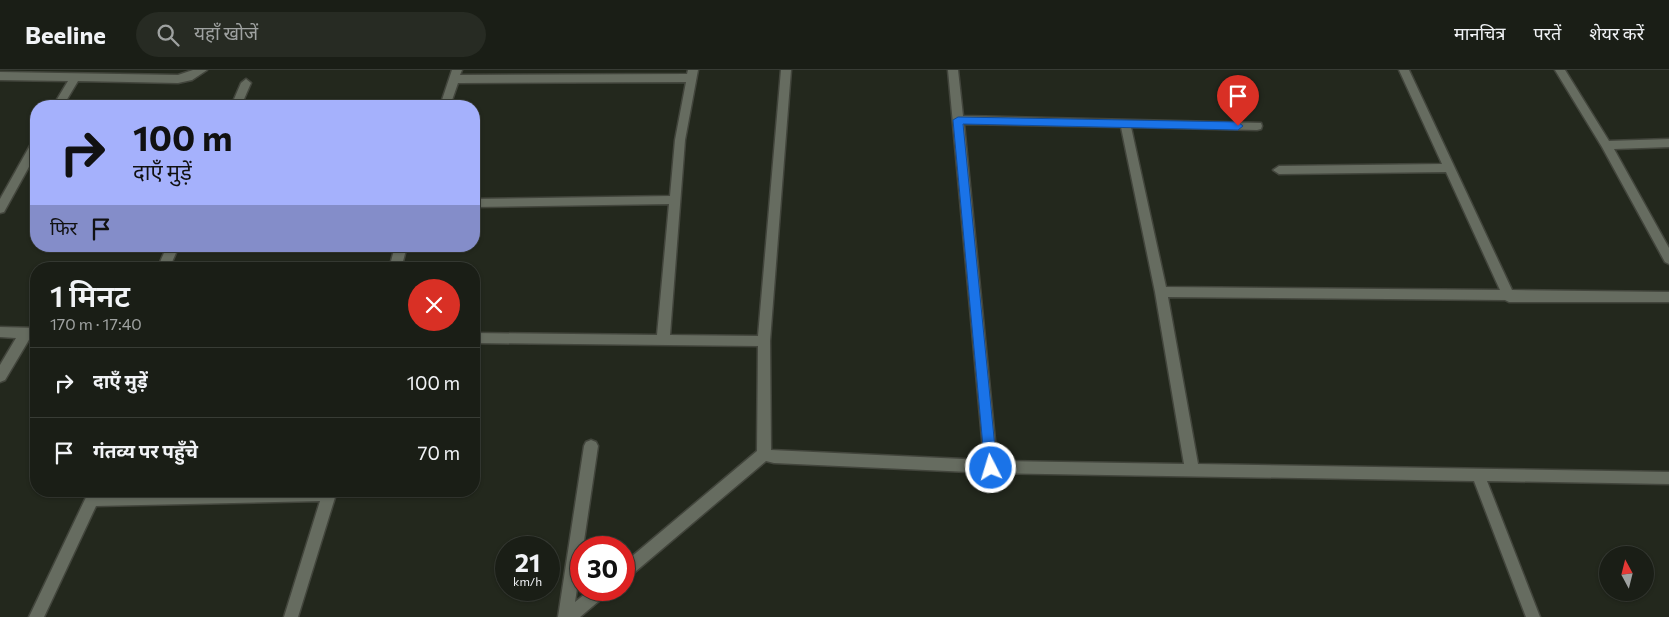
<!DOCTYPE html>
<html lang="hi">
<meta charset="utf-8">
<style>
:root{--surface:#1a1e16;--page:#272b23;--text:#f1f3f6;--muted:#9fa2a1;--line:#383c35}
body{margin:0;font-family:Commissioner,"Noto Sans Devanagari",sans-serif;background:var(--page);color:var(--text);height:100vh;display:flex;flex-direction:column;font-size:19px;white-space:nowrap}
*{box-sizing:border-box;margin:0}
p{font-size:16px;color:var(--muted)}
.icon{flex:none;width:28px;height:28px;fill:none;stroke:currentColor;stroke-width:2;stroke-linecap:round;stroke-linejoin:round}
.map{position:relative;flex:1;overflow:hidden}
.panel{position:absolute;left:30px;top:192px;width:450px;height:235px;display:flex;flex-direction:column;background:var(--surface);border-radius:20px;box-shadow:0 1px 4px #0004,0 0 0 1px var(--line)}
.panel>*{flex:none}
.banner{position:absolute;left:30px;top:30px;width:450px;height:152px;border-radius:20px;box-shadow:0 1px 4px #0004,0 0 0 1px var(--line);background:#a5b1fc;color:#111;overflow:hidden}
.needle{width:32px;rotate:353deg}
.buttons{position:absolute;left:1599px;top:476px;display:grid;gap:10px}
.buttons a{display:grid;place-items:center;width:55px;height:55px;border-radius:50%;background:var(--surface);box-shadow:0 1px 4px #0004,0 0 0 1px var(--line);font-size:25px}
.speed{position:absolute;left:495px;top:466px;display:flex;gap:10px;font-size:25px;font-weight:700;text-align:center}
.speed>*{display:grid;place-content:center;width:65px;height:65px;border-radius:50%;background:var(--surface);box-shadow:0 1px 4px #0004,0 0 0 1px var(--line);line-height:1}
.speed small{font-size:12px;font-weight:400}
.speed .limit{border:8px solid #d22;background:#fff;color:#111}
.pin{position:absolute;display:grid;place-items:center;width:42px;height:42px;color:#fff;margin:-51px -21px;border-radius:50% 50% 50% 0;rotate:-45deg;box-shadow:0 0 5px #0007}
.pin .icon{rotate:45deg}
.me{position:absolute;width:55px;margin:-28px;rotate:355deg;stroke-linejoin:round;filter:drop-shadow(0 0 4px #0008)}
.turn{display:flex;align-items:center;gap:18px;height:105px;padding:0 20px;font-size:22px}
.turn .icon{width:65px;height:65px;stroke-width:2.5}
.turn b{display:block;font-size:35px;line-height:42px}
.then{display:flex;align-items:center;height:48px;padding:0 20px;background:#0003;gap:10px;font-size:19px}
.round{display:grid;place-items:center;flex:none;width:52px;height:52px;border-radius:26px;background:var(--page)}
.summary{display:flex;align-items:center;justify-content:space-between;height:85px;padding:0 20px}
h1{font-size:30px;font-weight:600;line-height:38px}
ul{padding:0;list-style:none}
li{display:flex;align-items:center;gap:15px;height:70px;padding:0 20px;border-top:1px solid var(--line)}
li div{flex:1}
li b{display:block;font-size:19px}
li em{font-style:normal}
header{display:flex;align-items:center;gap:30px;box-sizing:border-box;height:70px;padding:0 25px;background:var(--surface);border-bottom:1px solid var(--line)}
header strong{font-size:24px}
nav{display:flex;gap:28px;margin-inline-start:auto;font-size:18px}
.search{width:350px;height:45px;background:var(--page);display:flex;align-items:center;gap:12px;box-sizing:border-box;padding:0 18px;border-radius:28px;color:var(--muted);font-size:19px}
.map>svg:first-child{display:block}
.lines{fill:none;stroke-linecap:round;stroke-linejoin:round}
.minor-casing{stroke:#42453c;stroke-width:3}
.minor{fill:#666c60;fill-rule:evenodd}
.route{fill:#1a73e8;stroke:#114b97}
</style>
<header>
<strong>Beeline</strong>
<div class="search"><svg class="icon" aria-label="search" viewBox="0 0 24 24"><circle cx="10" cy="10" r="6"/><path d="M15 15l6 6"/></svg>यहाँ खोजें</div>
<nav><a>मानचित्र</a><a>परतें</a><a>शेयर करें</a></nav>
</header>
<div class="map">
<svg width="1669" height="547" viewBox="0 0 1669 547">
<rect width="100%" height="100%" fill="#23281d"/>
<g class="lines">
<defs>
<g id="minor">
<polygon points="193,0 207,0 192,10 178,13 78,11 63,36 53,36 68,11 0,10 0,2 178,5"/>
<path d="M452,0H462L460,5L687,4L688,0H698L685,70L670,265L758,266L781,0H791L770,271L771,380L984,390L948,0H958L963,46L1261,53L1262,56L1261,59L1257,60L1131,57L1166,217L1500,220L1446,102L1279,104L1273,100L1279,96L1442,94L1399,0H1409L1512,220L1669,222V232H1509L1505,230L1168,227L1198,394L1669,402V414L1487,411L1540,547H1526L1474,411L991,403L774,393L766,391L629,507L624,509V493L757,381L758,276L474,273V263L657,265L669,134L474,137V129L670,126L675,70L686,12L458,13L450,36H440ZM964,54L1121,57L1155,222L1184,394L997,391Z"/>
<polygon points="1555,0 1565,0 1609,71 1669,69 1669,77 1614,79 1669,178 1669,194 1665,192 1602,77"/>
<polygon points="246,9 251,13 241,36 231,36 241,13"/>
<polygon points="36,71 36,84 4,142 0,143 0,129 32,72"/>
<polygon points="167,176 179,176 169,199 157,199"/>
<polygon points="395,176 407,176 401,199 389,199"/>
<polygon points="0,257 36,258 36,268 30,268 5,310 0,312 0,295 16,268 0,267"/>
<polygon points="591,370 596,372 598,376 575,532 590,520 608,520 606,525 580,547 558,547 584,376 586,372"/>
<polygon points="89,421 103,421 102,423 337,421 298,547 284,547 320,431 96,436 44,547 29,547"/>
</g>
</defs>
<!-- minor casing -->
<use href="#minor" class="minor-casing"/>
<!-- minor -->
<use href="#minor" class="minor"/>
</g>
<!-- route -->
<polygon class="route" points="958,47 1238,52 1243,56 1238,60 963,54 997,398 991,403 985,398 953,50"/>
</svg>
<div class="buttons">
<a><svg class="needle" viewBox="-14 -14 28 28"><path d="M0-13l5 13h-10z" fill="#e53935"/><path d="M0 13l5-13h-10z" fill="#9fa2a1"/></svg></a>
</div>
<div class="speed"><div>21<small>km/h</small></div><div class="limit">30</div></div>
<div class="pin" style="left:1238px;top:56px;background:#d93025"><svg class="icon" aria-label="arrive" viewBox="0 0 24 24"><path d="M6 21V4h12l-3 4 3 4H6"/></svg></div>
<svg class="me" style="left:991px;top:398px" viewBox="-20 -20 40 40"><circle r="17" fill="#1a73e8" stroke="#fff" stroke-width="3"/><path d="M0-11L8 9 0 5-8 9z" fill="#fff"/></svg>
<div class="banner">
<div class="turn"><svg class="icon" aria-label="right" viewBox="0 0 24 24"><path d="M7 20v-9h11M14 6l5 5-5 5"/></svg><div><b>100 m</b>दाएँ मुड़ें</div></div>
<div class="then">फिर<svg class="icon" aria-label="arrive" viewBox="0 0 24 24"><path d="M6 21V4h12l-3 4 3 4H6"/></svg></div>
</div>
<section class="panel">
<div class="summary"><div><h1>1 मिनट</h1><p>170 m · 17:40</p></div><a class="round" style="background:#d93025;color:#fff"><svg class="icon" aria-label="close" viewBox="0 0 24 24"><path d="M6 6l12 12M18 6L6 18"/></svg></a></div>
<ul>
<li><svg class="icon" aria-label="right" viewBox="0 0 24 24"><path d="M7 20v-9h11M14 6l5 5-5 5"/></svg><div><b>दाएँ मुड़ें</b></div><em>100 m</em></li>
<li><svg class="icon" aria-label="arrive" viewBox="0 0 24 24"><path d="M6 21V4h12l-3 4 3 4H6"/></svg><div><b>गंतव्य पर पहुँचे</b></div><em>70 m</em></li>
</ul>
</section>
</div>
